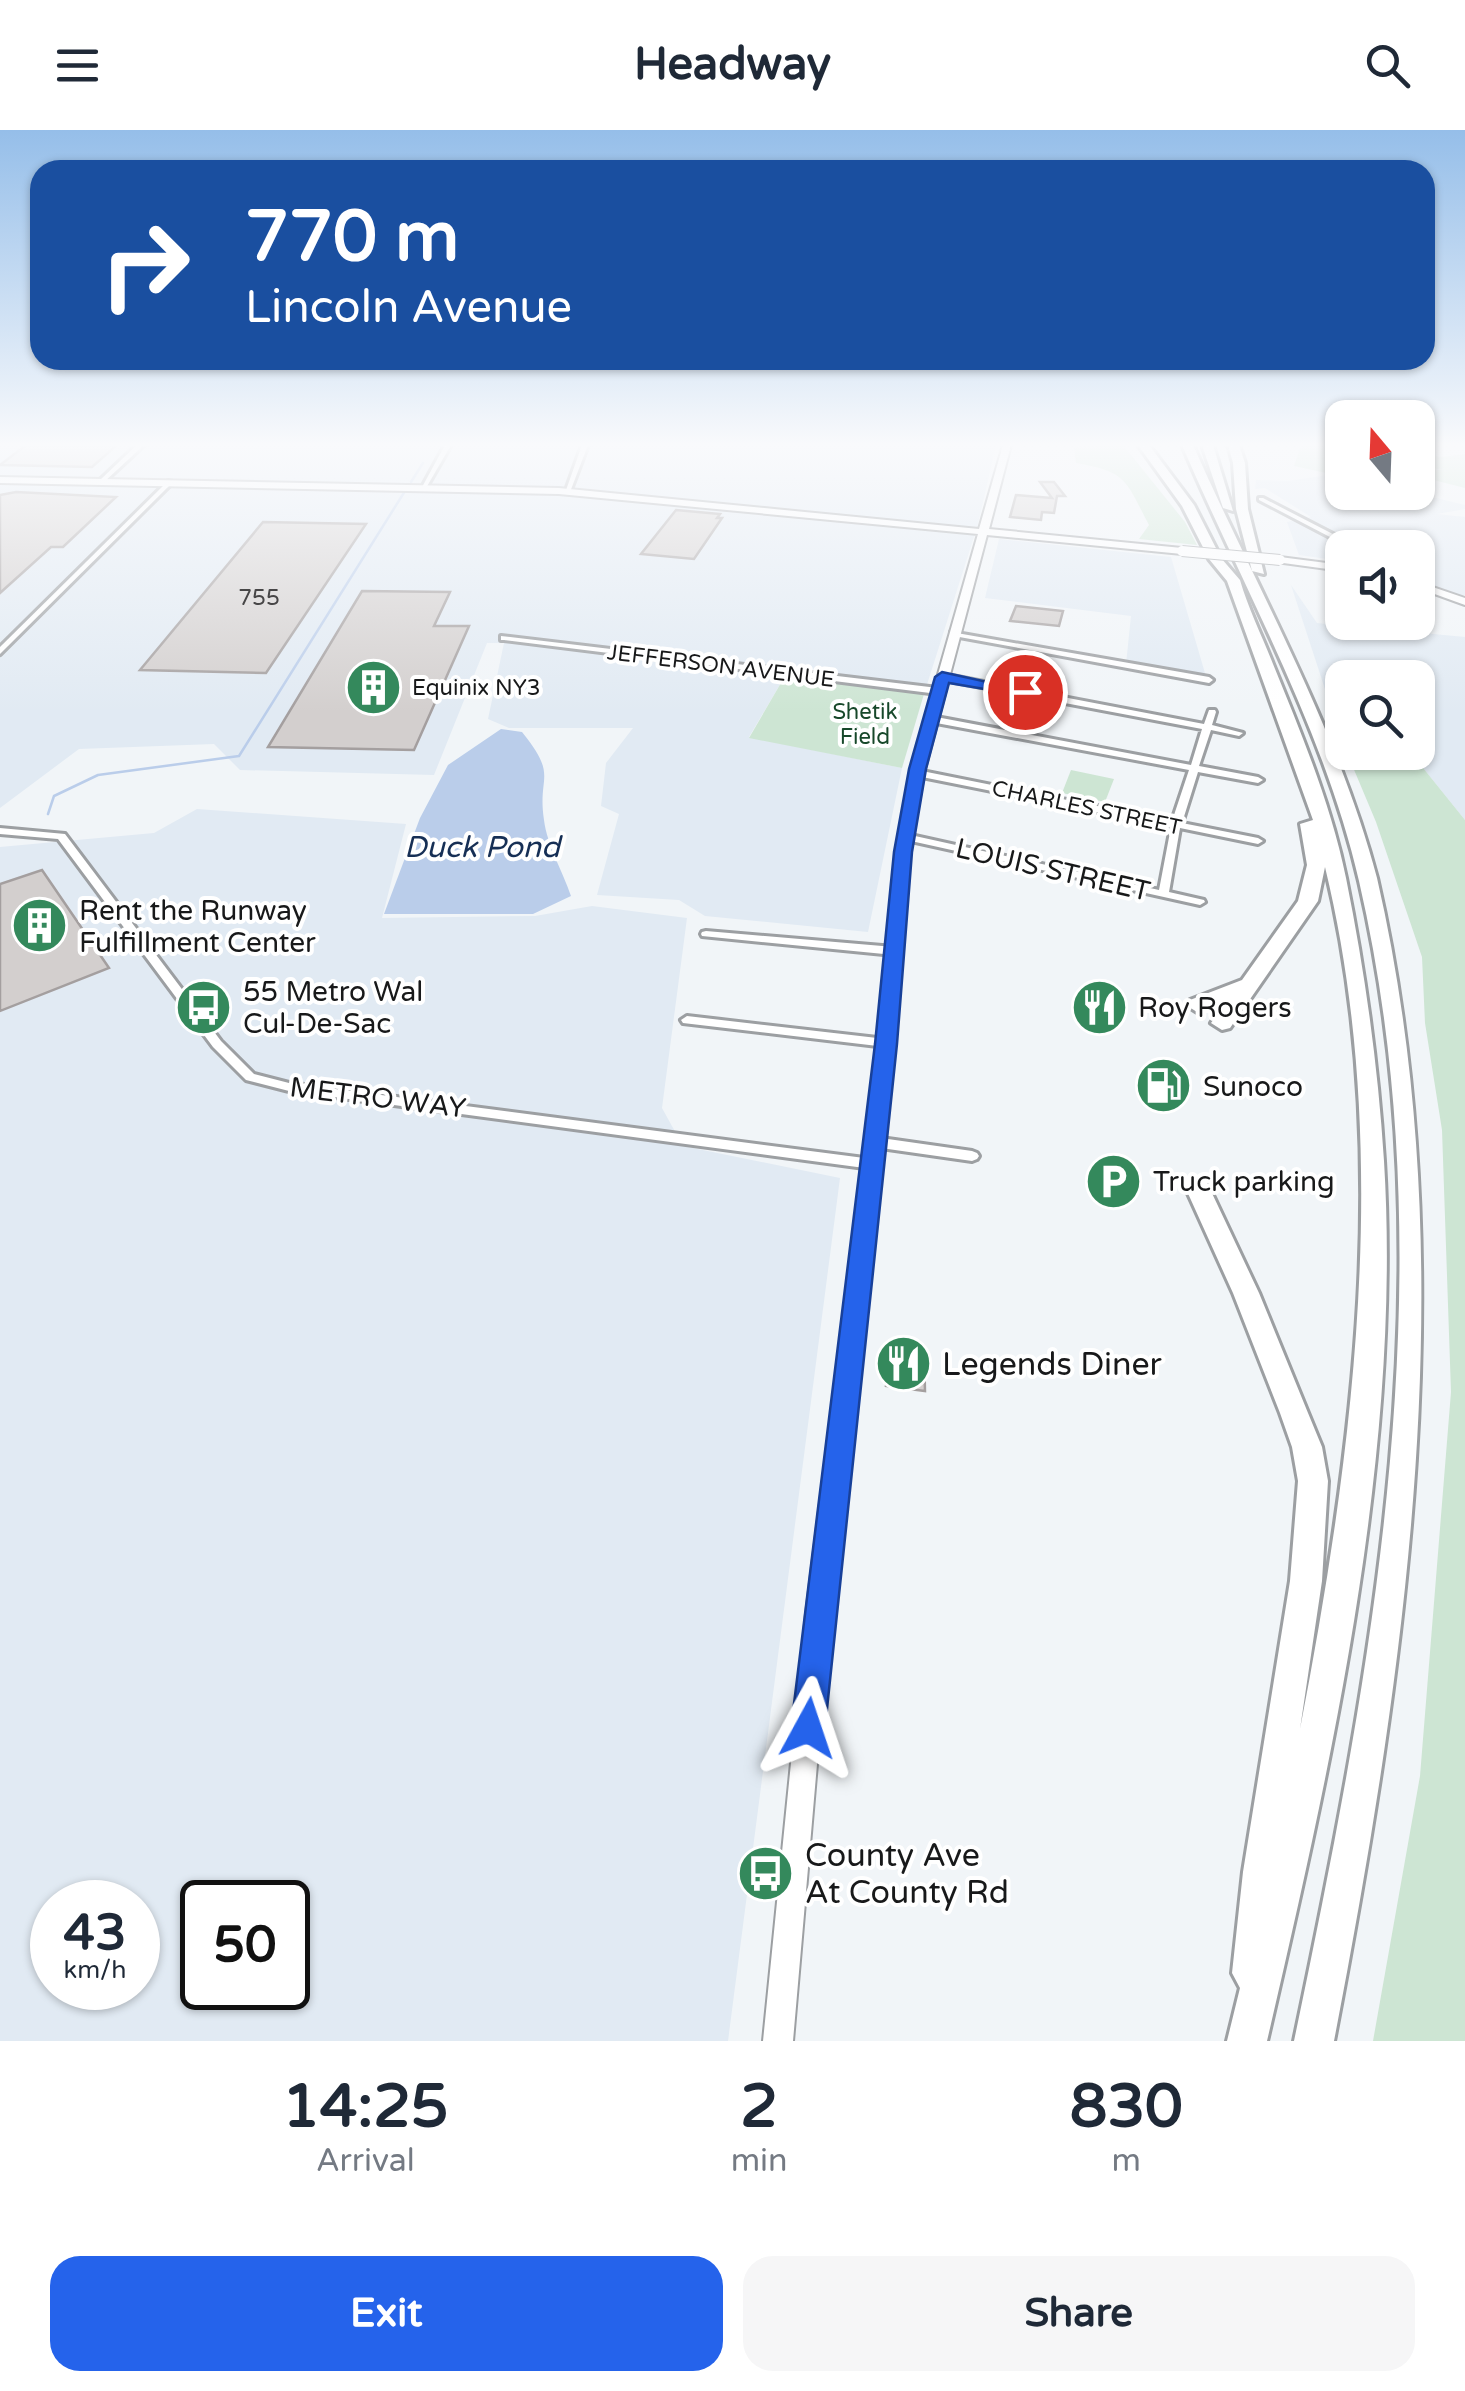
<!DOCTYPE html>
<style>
:root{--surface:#fff;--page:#f6f6f7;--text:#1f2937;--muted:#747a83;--accent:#2563eb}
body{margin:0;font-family:"Varela Round",sans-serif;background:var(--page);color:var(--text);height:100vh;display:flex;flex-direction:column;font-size:38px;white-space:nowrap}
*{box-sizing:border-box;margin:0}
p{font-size:32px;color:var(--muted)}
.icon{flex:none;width:55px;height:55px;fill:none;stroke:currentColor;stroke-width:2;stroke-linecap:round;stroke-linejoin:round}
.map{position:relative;height:1911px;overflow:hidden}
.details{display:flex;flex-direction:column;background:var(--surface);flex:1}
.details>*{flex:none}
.hud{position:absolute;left:30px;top:30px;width:1405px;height:210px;border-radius:30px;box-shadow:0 2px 8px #0004;background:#1a4fa0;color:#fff;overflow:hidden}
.needle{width:65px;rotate:341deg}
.tools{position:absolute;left:1325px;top:270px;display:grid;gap:20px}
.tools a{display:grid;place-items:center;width:110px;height:110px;border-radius:20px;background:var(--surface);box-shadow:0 2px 8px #0004;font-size:50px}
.speed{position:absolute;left:30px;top:1750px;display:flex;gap:20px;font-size:50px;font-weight:700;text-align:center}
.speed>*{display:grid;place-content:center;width:130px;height:130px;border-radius:50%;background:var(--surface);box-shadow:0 2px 8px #0004;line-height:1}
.speed small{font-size:25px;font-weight:400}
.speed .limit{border:5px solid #111;border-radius:15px;background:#fff;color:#111}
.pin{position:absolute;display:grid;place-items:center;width:85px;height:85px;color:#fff;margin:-42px;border:5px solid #fff;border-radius:50%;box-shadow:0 2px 10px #0007}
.me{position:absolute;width:110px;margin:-55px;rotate:5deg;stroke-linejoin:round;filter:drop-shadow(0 0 8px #0008)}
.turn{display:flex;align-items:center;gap:35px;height:210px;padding:0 50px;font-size:45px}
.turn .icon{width:130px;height:130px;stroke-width:2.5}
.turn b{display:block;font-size:70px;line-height:85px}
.eta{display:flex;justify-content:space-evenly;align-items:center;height:170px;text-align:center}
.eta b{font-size:60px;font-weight:700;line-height:70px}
.primary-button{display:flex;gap:20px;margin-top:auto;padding:20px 50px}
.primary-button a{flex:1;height:115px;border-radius:30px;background:var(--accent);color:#fff;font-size:40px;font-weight:700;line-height:115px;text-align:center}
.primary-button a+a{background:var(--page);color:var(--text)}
header{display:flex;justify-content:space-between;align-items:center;height:130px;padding:0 50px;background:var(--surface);font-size:45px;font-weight:700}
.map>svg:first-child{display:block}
.built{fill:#e1eaf3;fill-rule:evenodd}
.green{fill:#cde5d3}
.water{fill:#bacdea}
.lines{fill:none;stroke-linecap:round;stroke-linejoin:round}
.stream{stroke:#bacdea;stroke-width:2.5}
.building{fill:#d3cfce;stroke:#a49f9f;stroke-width:2.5}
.street-casing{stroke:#9c9fa2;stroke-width:6}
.secondary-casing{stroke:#9c9fa2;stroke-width:4}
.highway-casing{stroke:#9c9fa2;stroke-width:6}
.street{fill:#fff;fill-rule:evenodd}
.secondary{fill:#fff;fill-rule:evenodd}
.highway{fill:#fff;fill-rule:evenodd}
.secondary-bridge-casing{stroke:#9c9fa2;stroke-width:12;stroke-linecap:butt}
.secondary-bridge{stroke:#fff;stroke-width:10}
.route{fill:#2563eb;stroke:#184099;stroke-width:2.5}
.labels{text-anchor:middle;stroke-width:8;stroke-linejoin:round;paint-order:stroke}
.number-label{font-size:22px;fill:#474647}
.far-street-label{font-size:22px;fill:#18191a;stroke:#fff}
.far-poi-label{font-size:22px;fill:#18191a;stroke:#fff;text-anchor:start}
.far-park-label{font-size:22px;fill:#17482a;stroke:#fff}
.street-label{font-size:28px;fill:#18191a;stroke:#fff}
.poi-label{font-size:28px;fill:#18191a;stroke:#fff;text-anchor:start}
.water-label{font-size:30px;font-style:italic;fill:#162f55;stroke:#fff}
.near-poi-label{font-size:32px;fill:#18191a;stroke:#fff;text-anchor:start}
</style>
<header><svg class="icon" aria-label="menu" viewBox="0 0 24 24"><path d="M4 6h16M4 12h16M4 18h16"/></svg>Headway<svg class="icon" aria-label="search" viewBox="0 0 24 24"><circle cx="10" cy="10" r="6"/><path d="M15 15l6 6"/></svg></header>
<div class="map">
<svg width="1465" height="1911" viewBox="0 0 1465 1911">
<rect width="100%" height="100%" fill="#f1f5f8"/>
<!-- built -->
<g class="built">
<polygon points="0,315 996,315 978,394 924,564 785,546 749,607 902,638 868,802 705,786 679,770 597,765 619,684 601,676 606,633 633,598 509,598 488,589 504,513 487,513 434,645 240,640 214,614 79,619 0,678"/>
<polygon points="1342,343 1342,362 1415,363 1465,375 1465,379 1437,384 1465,387 1465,465 1455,467 1418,454 1418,418 1342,418 1342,431 1299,425 1287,392 1311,387 1265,358 1255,359 1256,350 1288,351"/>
<polygon points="999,409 1171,427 1207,550 1126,534 1131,486 985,468"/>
<polygon points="1291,455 1317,493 1465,507 1465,690 1411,623 1418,622 1418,548 1342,548 1342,604 1339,602"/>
<path d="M197,679L406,694L382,788L535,786L592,776L687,788L662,978L683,1016L840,1048L728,1911H0V717L154,703ZM52,1772H138V1858H52ZM202,1772H288V1858H202Z"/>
</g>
<!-- green -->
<g class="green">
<path d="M1123,315L1185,392L1197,415L1139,409L1149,395C1125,350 1128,342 1076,333L1074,317Z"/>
<polygon points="1301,315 1342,315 1342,343 1331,344 1294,336"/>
<polygon points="1418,324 1442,327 1465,324 1465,358 1418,346 1418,339 1444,340 1418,336"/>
<polygon points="785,546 924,564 902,638 749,608"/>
<polygon points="1347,623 1411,623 1465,690 1465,1911 1373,1911 1420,1646 1451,1262 1442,1000 1425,893 1422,827 1376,692"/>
<polygon points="1071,640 1114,649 1105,672 1062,663"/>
</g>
<!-- water -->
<path class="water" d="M501,599L522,602C559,648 537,644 544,690C547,715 563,742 571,766L533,784H384L420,688L448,635Z"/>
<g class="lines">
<!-- stream -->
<g class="stream">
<polyline points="411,352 423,333"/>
<polyline points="48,684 54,666 98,645 239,626 405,361"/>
</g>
</g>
<!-- building -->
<g class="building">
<polygon points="26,315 117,315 92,337 0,335"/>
<polygon points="1040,352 1054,352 1065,366 1057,366 1054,383 1042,382 1041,390 1010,387 1016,365 1052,368"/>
<polygon points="16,362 116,367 63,417 51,417 0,463 0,365"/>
<polygon points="676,380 720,384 717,388 722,388 694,429 641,424"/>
<polygon points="263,392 366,394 266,543 140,540"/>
<polygon points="362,461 450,462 434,496 469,496 414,620 268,617"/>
<polygon points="1016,476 1063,481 1059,496 1010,491"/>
<polygon points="42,740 109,838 0,881 0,754"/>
<polygon points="890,1213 924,1218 925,1261 886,1256"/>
</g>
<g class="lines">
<defs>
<g id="street">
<polygon points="137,315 144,315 104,352 100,352 100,350"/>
<polygon points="445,315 451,315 426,358 421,359"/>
<polygon points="582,315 588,315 570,362 565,363"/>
<polygon points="168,351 173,352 0,524 0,517"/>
<polygon points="1259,368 1263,368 1360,418 1351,418 1259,370"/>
<polygon points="951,502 1209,547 1213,550 1209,553 954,506 951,506"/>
<polygon points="501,506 938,558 942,561 938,564 504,510 501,510"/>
<polygon points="942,544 1204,594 1209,580 1215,580 1216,582 1212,595 1243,603 1239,606 1211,600 1199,636 1258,647 1263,650 1258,653 1198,642 1182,693 1258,708 1263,711 1258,714 1180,698 1169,762 1204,770 1205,772 1200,775 902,709 902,705 906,704 1159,760 1171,697 917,646 912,643 917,640 1172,691 1189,640 931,592 927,589 931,586 1191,635 1202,599 939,549 938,547"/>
<polygon points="0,698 65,704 221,911 254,944 289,953 872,1029 877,1030 879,1034 877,1038 872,1039 289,961 246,950 213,917 58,709 0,704"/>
<polygon points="706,801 894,817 900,821 894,825 702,806 701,804 702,802"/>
<polygon points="687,886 886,909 892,913 886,917 683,893 681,890"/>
<polygon points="874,1007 972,1021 977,1023 979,1026 977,1029 972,1031 874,1017 869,1015 867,1012 869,1009"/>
</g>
<g id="secondary">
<polygon points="1003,315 1011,315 989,399 1182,418 1187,421 1182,424 987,405 925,639 910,722 894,913 830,1484 793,1911 763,1911 806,1484 878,913 896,722 911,639 978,404 559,364 0,353 0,347 559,358 979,399"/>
<polygon points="1280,427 1342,435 1342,441 1276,432 1276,428"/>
<polygon points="1418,452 1465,468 1465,475 1418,458"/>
</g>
<g id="highway">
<path d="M1138,315H1149L1194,375L1221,428L1240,450C1248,478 1262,506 1273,534C1301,603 1331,674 1346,748C1365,842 1378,936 1384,1031C1402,1321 1332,1631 1267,1911H1227L1240,1858L1232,1843L1243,1742L1290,1451L1298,1351L1292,1317L1280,1283L1233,1163L1186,1059L1189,1052H1207L1210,1059L1259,1163L1308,1283L1322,1317L1328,1351L1322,1451L1300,1599C1354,1320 1393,1017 1325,737L1318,771L1230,898L1222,900L1211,893L1227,871L1197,882L1186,875L1190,870L1242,850L1298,771L1307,735L1300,694L1313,690L1227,451L1209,429L1182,376Z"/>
<path d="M1182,315H1193C1256,457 1337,597 1377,748C1465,1131 1407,1531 1334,1911H1294C1374,1530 1448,1137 1359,751C1324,599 1243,458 1182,315Z"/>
<polygon points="1202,315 1213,315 1233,381 1223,378"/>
<polygon points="1228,315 1239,315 1245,333 1248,379 1264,444 1252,441 1236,379 1233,333"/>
</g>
</defs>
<!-- street casing -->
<use href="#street" class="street-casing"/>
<!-- secondary casing -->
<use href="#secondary" class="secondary-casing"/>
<!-- highway casing -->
<use href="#highway" class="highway-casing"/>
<!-- street -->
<use href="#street" class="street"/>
<!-- secondary -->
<use href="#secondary" class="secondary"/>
<!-- highway -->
<use href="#highway" class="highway"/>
<defs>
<polyline id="secondary-bridge" points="1182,421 1280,430"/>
</defs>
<!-- secondary-bridge casing -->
<use href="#secondary-bridge" class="secondary-bridge-casing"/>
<!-- secondary-bridge -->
<use href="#secondary-bridge" class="secondary-bridge"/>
</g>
<!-- sky -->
<linearGradient id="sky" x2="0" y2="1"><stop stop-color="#95bee9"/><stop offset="0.54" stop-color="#f9fafc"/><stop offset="1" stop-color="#f9fafc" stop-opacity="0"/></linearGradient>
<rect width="1465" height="583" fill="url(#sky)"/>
<!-- route -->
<polygon class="route" points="942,542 1033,562 1025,566 949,553 926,639 912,722 897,914 825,1598 820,1610 808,1615 796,1610 791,1598 875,914 894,722 909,639 935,547"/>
<!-- icons -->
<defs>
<symbol id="building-disc" viewBox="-11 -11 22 22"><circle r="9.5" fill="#34895c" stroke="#fff"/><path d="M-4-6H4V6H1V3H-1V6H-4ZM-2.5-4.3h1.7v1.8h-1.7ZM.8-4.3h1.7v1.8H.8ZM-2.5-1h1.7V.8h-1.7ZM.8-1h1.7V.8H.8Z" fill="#fff"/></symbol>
<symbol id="bus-disc" viewBox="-11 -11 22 22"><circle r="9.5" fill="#34895c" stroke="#fff"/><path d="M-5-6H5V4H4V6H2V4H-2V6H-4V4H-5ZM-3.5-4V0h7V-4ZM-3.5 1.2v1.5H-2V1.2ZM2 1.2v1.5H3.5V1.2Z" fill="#fff"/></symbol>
<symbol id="restaurant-disc" viewBox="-11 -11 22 22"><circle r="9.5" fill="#34895c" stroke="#fff"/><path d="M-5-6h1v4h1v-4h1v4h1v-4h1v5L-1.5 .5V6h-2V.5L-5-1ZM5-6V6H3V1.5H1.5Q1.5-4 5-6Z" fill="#fff"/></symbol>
<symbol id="fuel-disc" viewBox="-11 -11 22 22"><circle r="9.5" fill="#34895c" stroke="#fff"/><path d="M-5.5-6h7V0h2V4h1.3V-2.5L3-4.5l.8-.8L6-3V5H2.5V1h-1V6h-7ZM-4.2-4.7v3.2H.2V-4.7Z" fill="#fff"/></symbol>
<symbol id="parking-disc" viewBox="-11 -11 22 22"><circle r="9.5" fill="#34895c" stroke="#fff"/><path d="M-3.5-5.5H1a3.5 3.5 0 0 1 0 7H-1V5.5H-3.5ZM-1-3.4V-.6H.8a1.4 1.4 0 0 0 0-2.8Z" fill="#fff"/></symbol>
</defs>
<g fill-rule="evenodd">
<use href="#building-disc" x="342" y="526" width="63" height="63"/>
<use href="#building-disc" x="8" y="764" width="63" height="63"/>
<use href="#bus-disc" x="172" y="846" width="63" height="63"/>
<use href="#restaurant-disc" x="1068" y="846" width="63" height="63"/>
<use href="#fuel-disc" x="1132" y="924" width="63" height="63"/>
<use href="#parking-disc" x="1082" y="1020" width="63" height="63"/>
<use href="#restaurant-disc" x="872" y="1202" width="63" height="63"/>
<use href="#bus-disc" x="734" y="1712" width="63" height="63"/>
</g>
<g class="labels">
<!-- number labels -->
<g class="number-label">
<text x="259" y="475">755</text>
</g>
<!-- far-street labels -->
<g class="far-street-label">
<text transform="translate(721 535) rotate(7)" y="8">JEFFERSON AVENUE</text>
<text transform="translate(1087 677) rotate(12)" y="8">CHARLES STREET</text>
</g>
<!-- far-poi labels -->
<g class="far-poi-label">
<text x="412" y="565">Equinix NY3</text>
</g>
<!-- far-park labels -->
<g class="far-park-label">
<text x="865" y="589">Shetik<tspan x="865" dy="25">Field</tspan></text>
</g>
<!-- street labels -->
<g class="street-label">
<text transform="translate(1053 739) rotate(13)" y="10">LOUIS STREET</text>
<text transform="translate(378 967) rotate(7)" y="10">METRO WAY</text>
</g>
<!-- poi labels -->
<g class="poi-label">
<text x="79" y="790">Rent the Runway<tspan x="79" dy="32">Fulfillment Center</tspan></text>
<text x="243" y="871">55 Metro Wal<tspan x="243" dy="32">Cul-De-Sac</tspan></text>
<text x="1138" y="887">Roy Rogers</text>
<text x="1203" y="966">Sunoco</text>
<text x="1153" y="1061">Truck parking</text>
</g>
<!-- water labels -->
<g class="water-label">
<text x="482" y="727">Duck Pond</text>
</g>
<!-- near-poi labels -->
<g class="near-poi-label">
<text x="942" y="1245">Legends Diner</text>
<text x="805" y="1736">County Ave<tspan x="805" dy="37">At County Rd</tspan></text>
</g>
</g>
</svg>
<div class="tools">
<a><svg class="needle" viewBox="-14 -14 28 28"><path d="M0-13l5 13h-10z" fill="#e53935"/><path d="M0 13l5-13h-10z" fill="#747a83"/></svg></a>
<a><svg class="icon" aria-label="sound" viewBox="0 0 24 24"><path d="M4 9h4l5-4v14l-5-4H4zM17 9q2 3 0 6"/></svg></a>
<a><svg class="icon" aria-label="search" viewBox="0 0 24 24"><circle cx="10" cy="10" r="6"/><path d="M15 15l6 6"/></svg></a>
</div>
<div class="speed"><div>43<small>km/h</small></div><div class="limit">50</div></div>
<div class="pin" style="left:1025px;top:562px;background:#d93025"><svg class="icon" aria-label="arrive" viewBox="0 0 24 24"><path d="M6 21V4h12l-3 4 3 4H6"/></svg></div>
<svg class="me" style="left:808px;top:1598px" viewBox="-20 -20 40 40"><path d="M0-17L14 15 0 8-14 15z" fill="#2563eb" stroke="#fff" stroke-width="4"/></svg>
<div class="hud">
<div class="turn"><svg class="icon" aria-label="right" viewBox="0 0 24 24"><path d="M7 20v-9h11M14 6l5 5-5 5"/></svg><div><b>770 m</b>Lincoln Avenue</div></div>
</div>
</div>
<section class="details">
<div class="eta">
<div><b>14:25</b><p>Arrival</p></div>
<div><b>2</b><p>min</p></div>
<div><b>830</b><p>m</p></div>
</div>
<div class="primary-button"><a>Exit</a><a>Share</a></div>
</section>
